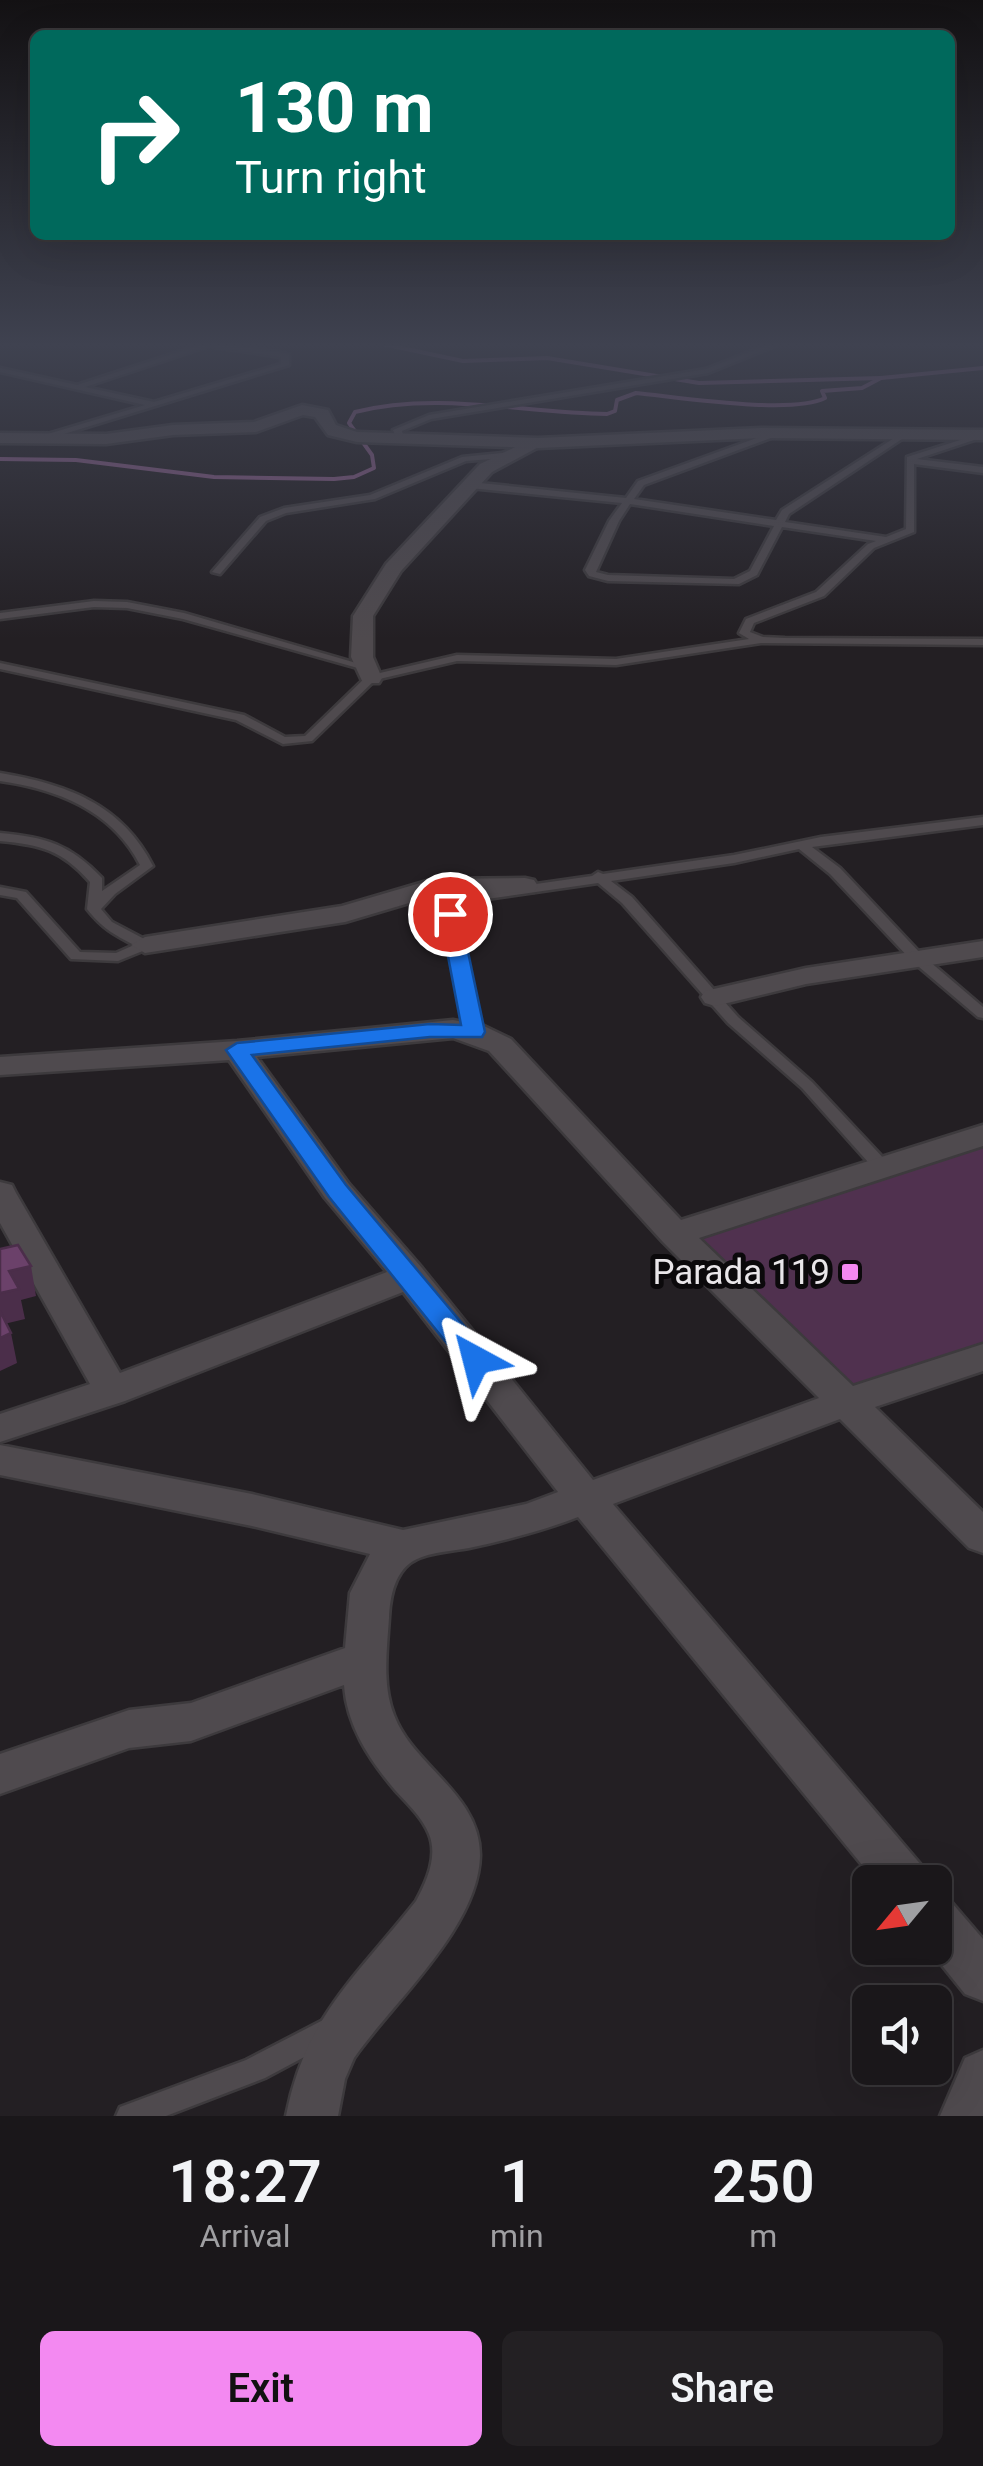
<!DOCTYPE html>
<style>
:root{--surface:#1a171a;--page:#232023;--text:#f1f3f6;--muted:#9f9fa2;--line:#383639;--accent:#f389f1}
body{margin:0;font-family:Roboto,sans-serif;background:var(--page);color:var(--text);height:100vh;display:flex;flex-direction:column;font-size:38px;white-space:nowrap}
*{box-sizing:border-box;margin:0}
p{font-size:32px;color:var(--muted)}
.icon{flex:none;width:55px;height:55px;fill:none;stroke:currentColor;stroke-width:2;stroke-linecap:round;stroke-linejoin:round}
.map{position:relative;height:2116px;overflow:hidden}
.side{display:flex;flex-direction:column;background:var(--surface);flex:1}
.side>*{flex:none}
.top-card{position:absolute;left:30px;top:30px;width:925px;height:210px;border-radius:15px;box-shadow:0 10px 40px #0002,0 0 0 2px var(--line);background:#00695c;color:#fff;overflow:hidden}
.needle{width:65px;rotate:241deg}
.fabs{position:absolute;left:852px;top:1865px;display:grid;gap:20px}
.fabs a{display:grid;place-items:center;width:100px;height:100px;border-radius:15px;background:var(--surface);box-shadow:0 10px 40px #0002,0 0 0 2px var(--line);font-size:50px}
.pin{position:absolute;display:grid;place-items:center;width:85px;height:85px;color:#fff;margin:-42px;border:5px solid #fff;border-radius:50%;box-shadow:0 2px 10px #0007}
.me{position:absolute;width:110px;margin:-55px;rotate:322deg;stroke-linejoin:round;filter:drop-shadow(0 0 8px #0008)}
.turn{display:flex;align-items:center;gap:35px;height:210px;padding:0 40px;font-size:45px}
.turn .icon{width:130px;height:130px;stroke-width:2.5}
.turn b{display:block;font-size:70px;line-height:85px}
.eta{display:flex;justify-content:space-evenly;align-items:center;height:170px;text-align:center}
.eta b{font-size:60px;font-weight:600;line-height:70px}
.button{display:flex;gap:20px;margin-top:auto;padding:20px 40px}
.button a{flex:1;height:115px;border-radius:15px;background:var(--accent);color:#111;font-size:40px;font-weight:600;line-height:115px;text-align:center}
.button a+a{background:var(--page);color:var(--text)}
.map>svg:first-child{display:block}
.green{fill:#50314f}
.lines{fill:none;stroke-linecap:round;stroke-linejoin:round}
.stream{stroke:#885c86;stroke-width:4}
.lane-casing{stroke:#3d3a3d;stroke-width:5}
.street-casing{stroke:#3d3a3d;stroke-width:5}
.secondary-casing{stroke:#3d3a3d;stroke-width:5}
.lane{fill:#4f4a4e;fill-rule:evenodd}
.street{fill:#4f4a4e;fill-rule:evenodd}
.secondary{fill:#4f4a4e;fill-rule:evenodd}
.shaded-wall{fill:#4b2e4a}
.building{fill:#6b416a;stroke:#4b2e4a;stroke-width:2.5}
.route{fill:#1a73e8;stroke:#114b97;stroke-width:2.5}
.poi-dot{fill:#f389f1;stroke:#0b090b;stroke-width:4}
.labels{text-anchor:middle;stroke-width:10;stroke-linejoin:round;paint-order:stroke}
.poi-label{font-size:35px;fill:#e9e6e9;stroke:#0b090b;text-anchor:end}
</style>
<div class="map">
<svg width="983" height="2116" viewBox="0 0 983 2116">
<rect width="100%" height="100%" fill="#231f23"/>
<!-- green -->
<polygon class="green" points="983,1144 983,1345 858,1388 845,1386 699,1246 698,1236"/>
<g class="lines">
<!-- stream -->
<g class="stream">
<polyline points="378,343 463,361 547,358 699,383 881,378"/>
<path d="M0,459L76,460L214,477L334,479L354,477L374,468L372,455L349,423L355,412C437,391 523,413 607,414L615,411L617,400L636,393C678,397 791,415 825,398L822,391L862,388L881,378L983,368"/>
</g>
<defs>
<g id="lane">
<path d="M199,343H216L285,353L289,355V365L51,438L47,436L48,434L145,405L0,372V368L77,385L200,345ZM209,346L281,357V364L154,402L85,387Z"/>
<polygon points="772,343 782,343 708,373 431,419 402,431 404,438 400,440 396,438 393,430 429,415 706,369"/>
<path d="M776,431L780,433L779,435L644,485L634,499L776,520L782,510L902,433H905V437L789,514L785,522L886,537L906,529L907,457L982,433L983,437L917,459L983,467V473L914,464V532L874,548L824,596L754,623L750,632L763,637L785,638L983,639V645L761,643L616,665L457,661L375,680L312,741L283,744L236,720L0,669V663L244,715L285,737L305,736L367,676L457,655L616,659L749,639L739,633L746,619L816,592L868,544L876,541L782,527L757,575L739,584L608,581L589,576L585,570L609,521L622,503L470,488L466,485L470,482L626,498L638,481ZM630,504L774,526L750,571L734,579L608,575L596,572L619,521Z"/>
<polygon points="512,452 515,453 515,457 466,461 375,499 286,513 266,521 220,574 212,572 260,517 284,508 370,495 462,457"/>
<polygon points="94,601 127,602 184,613 370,667 365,670 183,619 127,608 94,607 0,619 0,613"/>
<path d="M0,773C66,784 122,804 153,866L115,894L101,909L112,922L150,942L152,945L150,948L118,961L71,959L17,898L0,895V887L26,892L80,952L116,953L134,945C113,934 102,928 87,909L90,882C62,850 41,845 0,841V833C45,837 70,844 102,878V891L140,865C113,811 57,789 0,781Z"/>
<polygon points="983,817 983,825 812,847 840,868 922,955 983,1007 983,1018 978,1017 912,961 830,874 799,849 734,863 611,881 632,897 738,1017 812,1082 888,1163 890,1167 888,1171 876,1171 802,1088 728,1023 622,903 598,883 480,900 463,907 457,914 481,1032 474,1036 467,1032 443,914 453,901 472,893 592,876 598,872 603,874 734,855 821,837"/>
<polygon points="327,2018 336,2022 340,2031 336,2040 265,2078 166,2116 116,2116 120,2107 246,2060"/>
</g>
<g id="street">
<polygon points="532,439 546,443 492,472 401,571 373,616 373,657 382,678 379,683 363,683 351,657 353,616 386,564 480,464"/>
<polygon points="525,878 534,880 538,886 534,892 436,895 345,922 145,953 131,945 145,937 342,906 434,879"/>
<polygon points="983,941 983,957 806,984 715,1006 705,1003 701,997 705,991 806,968"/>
<path d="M453,1020L484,1026L511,1039L681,1220L983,1125V1146L699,1238L853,1386L983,1344V1371L875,1407L983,1512V1553L969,1548L840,1419L613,1504L922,1866L929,1882H876L578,1517C542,1531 506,1540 469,1548C453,1551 431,1552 417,1559C395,1569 390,1596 389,1618C387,1649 382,1685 394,1715C413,1766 480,1794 480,1855C479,1927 393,2002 354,2058L345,2079L338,2116H286C305,2017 357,1976 416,1901C427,1881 438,1856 429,1834C422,1817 407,1803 395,1790C369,1759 347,1726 344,1685L191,1741L129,1748L0,1794V1754L129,1710L191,1703L345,1648L350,1593L370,1554L252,1526L0,1475V1445L252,1494L403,1530L526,1504L558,1492L403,1292L125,1401L0,1442V1414L90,1384L0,1223V1182L12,1185L16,1193L120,1373L387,1272L325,1198L229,1060L0,1075V1057L237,1041ZM453,1038L489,1051L663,1242L819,1398L593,1480L422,1268L349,1184L257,1057Z"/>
<polygon points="935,1896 952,1903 983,1939 983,2001 965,1994 928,1948 935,1948"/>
<polygon points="983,2050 983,2116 940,2116 965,2058"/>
</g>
<polygon id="secondary" points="302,405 328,410 336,425 357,432 538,438 761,428 983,430 983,440 761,438 538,448 357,442 328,435 315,417 303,415 256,432 173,435 106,444 0,443 0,433 106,434 173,425 254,422"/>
</defs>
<!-- lane casing -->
<use href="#lane" class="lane-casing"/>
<!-- street casing -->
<use href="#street" class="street-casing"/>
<!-- secondary casing -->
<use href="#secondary" class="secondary-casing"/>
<!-- lane -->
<use href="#lane" class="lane"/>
<!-- street -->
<use href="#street" class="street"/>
<!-- secondary -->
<use href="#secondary" class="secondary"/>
</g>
<!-- shaded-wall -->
<g class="shaded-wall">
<polygon points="31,1266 36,1296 21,1300 25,1319 0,1325 0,1293 9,1271"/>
<polygon points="11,1333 17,1363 0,1371 0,1338"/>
</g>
<!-- building -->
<g class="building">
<polygon points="18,1245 31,1266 9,1271 19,1289 0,1293 0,1249"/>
<polygon points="0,1311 11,1333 0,1338"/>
</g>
<!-- sky -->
<linearGradient id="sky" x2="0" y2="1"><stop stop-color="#131113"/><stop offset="0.54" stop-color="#3f4250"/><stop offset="1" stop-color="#3f4250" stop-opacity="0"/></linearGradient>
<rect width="983" height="639" fill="url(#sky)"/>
<!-- route -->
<polygon class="route" points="450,908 460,914 485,1032 482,1037 430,1037 252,1055 346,1185 486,1352 490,1360 486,1367 466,1367 329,1197 226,1050 237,1043 430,1024 461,1025 440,914"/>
<!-- markers -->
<rect class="poi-dot" x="840" y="1262" width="20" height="20" rx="5"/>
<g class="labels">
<!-- poi labels -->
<g class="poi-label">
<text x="830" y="1284">Parada 119</text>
</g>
</g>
</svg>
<div class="fabs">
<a><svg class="needle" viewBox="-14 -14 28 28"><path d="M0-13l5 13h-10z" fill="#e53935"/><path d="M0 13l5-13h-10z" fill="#9f9fa2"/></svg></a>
<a><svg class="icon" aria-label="sound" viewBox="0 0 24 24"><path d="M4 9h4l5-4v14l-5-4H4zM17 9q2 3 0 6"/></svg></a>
</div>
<div class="pin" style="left:450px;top:914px;background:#d93025"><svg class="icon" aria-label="arrive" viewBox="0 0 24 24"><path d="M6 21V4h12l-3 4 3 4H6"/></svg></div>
<svg class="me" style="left:476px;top:1360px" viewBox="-20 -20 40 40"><path d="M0-17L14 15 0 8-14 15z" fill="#1a73e8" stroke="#fff" stroke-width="4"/></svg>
<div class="top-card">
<div class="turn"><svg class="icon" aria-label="right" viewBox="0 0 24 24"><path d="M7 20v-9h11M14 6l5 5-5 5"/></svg><div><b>130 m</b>Turn right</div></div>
</div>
</div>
<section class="side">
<div class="eta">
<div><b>18:27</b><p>Arrival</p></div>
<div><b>1</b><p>min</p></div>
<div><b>250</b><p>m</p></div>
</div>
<div class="button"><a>Exit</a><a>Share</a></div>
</section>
